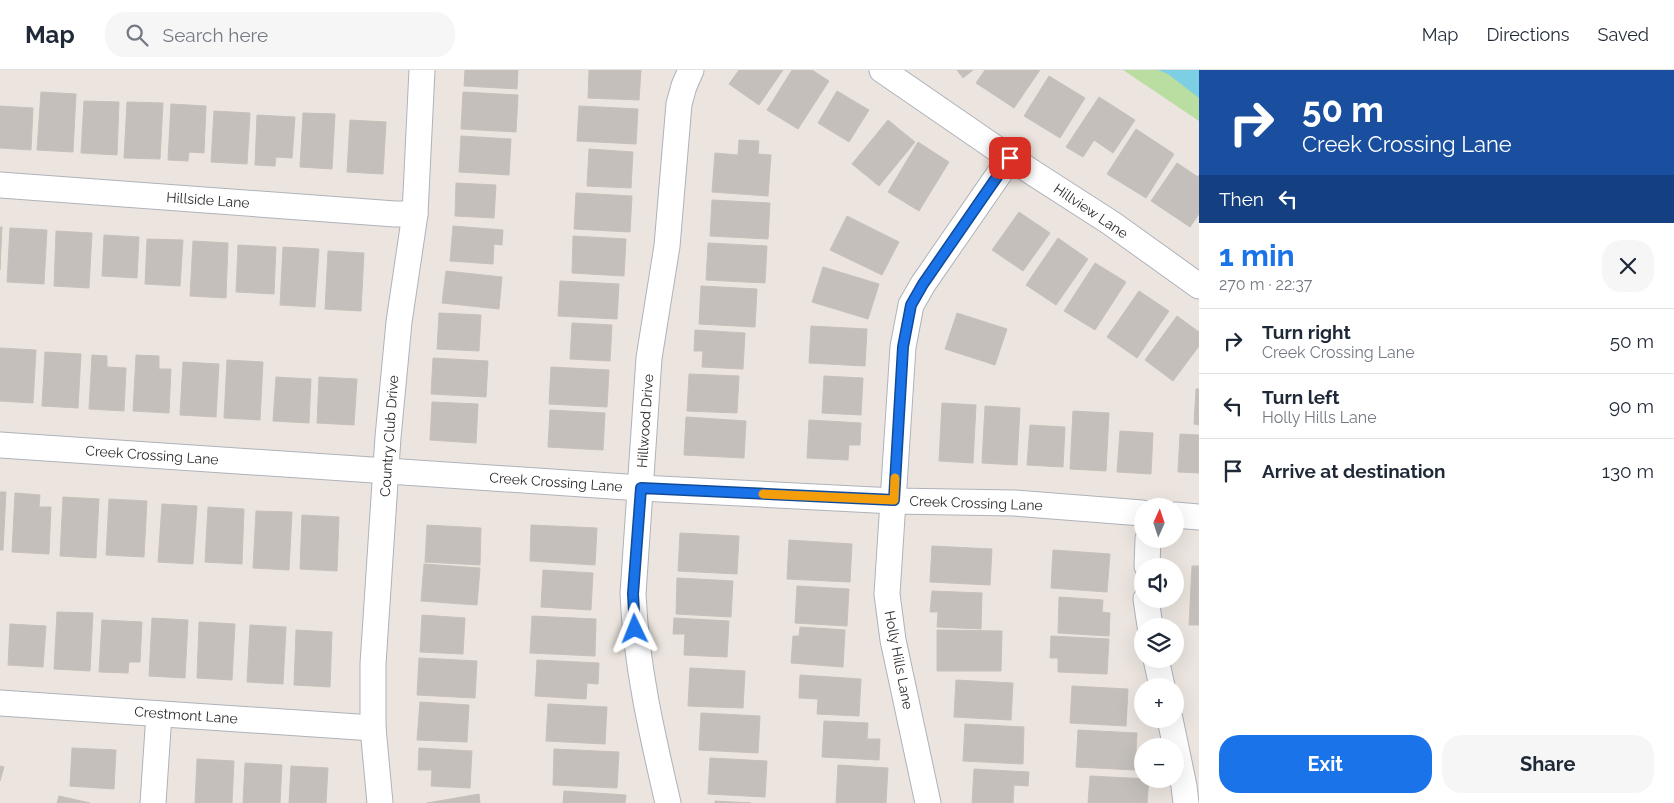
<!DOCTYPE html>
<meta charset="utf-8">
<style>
:root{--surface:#fff;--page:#f6f6f7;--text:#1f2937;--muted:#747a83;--line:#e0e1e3;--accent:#1a73e8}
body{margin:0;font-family:Raleway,sans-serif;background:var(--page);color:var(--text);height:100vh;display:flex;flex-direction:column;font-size:19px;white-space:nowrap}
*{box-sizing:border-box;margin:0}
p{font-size:16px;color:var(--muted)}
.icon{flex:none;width:28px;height:28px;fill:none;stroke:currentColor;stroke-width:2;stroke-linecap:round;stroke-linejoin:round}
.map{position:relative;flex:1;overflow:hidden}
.drawer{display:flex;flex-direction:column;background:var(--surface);width:475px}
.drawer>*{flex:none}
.hud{background:#1a4fa0;color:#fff;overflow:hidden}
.needle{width:32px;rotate:3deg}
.controls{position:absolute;left:1134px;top:428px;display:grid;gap:10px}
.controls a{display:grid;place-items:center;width:50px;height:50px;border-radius:50%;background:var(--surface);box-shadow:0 5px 20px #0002;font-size:25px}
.pin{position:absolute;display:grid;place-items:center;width:42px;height:42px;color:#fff;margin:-21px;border-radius:10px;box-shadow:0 2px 8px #0006}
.me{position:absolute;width:55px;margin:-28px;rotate:358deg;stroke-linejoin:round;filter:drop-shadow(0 0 4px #0008)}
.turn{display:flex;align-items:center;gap:18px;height:105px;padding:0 20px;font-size:22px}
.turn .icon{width:65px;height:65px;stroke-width:2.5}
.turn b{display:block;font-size:35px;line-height:42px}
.then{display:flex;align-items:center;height:48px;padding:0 20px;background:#0003;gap:10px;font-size:19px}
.round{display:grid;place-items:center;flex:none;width:52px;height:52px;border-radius:20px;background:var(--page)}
.head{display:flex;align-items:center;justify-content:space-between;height:85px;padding:0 20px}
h1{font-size:30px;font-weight:700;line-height:38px;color:var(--accent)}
.cta{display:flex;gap:10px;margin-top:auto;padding:10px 20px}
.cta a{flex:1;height:58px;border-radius:20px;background:var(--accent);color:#fff;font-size:20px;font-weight:700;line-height:58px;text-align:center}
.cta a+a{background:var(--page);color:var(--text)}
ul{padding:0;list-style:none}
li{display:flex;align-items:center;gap:15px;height:65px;padding:0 20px;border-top:1px solid var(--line)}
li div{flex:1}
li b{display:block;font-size:19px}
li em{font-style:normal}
header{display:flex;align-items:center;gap:30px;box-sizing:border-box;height:70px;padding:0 25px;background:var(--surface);border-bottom:1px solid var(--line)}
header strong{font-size:24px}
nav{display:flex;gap:28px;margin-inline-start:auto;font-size:18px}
.search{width:350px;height:45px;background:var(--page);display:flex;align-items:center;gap:12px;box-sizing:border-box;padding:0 18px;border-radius:20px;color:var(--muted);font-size:19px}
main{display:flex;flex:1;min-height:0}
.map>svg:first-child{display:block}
.green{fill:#badda1}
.water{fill:#7dcfe3}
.building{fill:#c4bfbb;stroke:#c7c1b9}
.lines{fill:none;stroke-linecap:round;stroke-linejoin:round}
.minor-casing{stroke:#afb2ba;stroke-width:27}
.minor{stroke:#fff;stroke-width:25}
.route-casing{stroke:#114b97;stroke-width:12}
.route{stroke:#1a73e8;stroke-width:9}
.slow{stroke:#f59e0b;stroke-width:9}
.labels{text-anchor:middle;stroke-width:5;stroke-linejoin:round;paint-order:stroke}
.street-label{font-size:14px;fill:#2b2b2b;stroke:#fff}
</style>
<header>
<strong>Map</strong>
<div class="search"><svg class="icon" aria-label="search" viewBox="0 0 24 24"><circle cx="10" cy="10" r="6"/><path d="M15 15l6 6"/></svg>Search here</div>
<nav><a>Map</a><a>Directions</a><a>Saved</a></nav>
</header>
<main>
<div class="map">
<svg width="1199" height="733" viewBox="0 0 1199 733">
<rect width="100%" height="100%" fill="#ece5df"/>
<!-- green -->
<polygon class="green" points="1123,0 1199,0 1199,51"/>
<!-- water -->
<polygon class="water" points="1158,0 1199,0 1199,28 1168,4"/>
<!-- building -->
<g class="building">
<polygon points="465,0 518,0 517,19 464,16"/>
<polygon points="589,0 641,0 639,30 588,28"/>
<polygon points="739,0 783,0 759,35 729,14"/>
<polygon points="792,0 812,0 829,11 798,59 767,40"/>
<polygon points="957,0 973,0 963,8"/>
<polygon points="985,0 1040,0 1014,38 976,13"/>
<polygon points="1049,6 1085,28 1060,68 1024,46"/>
<polygon points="837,21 869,40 849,72 818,53"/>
<polygon points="41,22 76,24 73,82 37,80"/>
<polygon points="463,22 518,25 516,62 461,59"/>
<polygon points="1099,27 1135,50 1113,83 1094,70 1083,87 1066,77"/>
<polygon points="84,31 119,32 117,85 81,83"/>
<polygon points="127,32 163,33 160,89 124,88"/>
<polygon points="171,34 206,36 204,83 189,82 188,91 168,90"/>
<polygon points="0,36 33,38 31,80 0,78"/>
<polygon points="579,36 638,39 636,74 577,71"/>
<polygon points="214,41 250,43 247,94 211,92"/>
<polygon points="303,43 335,44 332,99 300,97"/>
<polygon points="257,45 295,47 292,88 276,87 275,96 255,95"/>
<polygon points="350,50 386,52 383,104 347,102"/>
<polygon points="888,50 915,72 879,116 852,94"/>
<polygon points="1136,59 1174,84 1146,128 1107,104"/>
<polygon points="461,66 511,69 509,105 459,102"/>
<polygon points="739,70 759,71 758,84 771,85 768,126 712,122 715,83 738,85"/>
<polygon points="918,72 949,92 919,141 888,122"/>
<polygon points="589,79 633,82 631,118 587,116"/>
<polygon points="1177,93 1198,107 1199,105 1199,144 1190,157 1151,131"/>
<polygon points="456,113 496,115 494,148 455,146"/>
<polygon points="576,123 632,126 630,162 574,159"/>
<polygon points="712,130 770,133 768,169 710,166"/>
<polygon points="1019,142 1050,163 1023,201 992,180"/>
<polygon points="847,146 899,172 882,205 830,180"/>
<polygon points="453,156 503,160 502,175 494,174 493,194 450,191"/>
<polygon points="0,157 2,157 0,200"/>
<polygon points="10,158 47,160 44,214 7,212"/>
<polygon points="56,161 92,163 89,218 54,216"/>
<polygon points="104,165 139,167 137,208 102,206"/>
<polygon points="573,166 626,169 624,206 572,203"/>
<polygon points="1058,168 1088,189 1056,235 1026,215"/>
<polygon points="147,169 183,170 180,216 145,214"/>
<polygon points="193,171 228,173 226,228 190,226"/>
<polygon points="708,173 767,176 765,213 706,210"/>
<polygon points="238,175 276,177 274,224 236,222"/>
<polygon points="283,177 319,179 315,237 280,235"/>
<polygon points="328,181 364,183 361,241 325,239"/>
<polygon points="1095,193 1126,212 1095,260 1064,241"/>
<polygon points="823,197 879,214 868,249 812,232"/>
<polygon points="446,201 502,207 499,239 442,233"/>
<polygon points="560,211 619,214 617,249 558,246"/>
<polygon points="701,216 757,219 755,257 699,254"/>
<polygon points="1139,221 1169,241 1137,288 1107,267"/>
<polygon points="439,243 481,245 479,281 437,279"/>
<polygon points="957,243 1007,259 995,295 945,279"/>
<polygon points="1177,246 1199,262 1199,276 1173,311 1145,290"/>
<polygon points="572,253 612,255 610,291 570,289"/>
<polygon points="811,256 867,259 865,296 809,293"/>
<polygon points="695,260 745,263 743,299 702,297 703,281 694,281"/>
<polygon points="0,278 36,280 33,333 0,331"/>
<polygon points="45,282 81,284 78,338 42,336"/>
<polygon points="92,285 107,286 107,297 126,298 124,341 89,339"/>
<polygon points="136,285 159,286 159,299 171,299 169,343 133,341"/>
<polygon points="433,288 488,291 486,327 431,324"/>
<polygon points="227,290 263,292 260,350 224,348"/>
<polygon points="183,292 219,294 216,347 180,345"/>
<polygon points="551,297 609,300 607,337 549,334"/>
<polygon points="689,304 739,306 737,343 687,341"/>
<polygon points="824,306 863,308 861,345 822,343"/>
<polygon points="276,307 311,309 309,353 273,351"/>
<polygon points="319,307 357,309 354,355 317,353"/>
<polygon points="1196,319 1199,319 1199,355 1194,354"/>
<polygon points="432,332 478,334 476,373 430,370"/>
<polygon points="942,333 976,335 973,393 939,391"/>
<polygon points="985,336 1020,338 1017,395 982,393"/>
<polygon points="550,340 605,343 603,380 548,377"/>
<polygon points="1073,341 1109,343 1106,401 1070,399"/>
<polygon points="686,347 746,351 744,388 684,385"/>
<polygon points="809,350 861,353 860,375 849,375 848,390 807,388"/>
<polygon points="1030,355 1065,357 1063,397 1027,395"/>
<polygon points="1120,361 1153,363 1151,404 1117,402"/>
<polygon points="1180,364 1199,365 1199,403 1178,402"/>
<polygon points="0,422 6,422 3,480 0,480"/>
<polygon points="15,423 40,425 39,437 51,437 49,484 12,482"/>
<polygon points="63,427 99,429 96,488 60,486"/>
<polygon points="109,429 147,431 144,487 106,485"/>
<polygon points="162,434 197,436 193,494 158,492"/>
<polygon points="208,437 244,439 242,494 205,492"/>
<polygon points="256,441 292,442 289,500 253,498"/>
<polygon points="302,445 339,447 337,501 300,499"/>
<polygon points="427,455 481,458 480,495 425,492"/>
<polygon points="531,455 597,458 595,495 530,491"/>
<polygon points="680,463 739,466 737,504 678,501"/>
<polygon points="789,470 852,474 850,512 787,509"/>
<polygon points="932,476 992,479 990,515 930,512"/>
<polygon points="1053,480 1110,484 1107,522 1051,518"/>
<polygon points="424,494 480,498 477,535 421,531"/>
<polygon points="1192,496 1199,496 1199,555 1189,555"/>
<polygon points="543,500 593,503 591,540 541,537"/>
<polygon points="677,508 733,511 731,547 676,544"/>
<polygon points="797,516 849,519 847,556 795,553"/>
<polygon points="932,521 982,523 981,559 937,557 938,542 930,542"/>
<polygon points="1059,527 1103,530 1102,542 1110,543 1109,566 1058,563"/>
<polygon points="57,542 93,543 90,601 54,599"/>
<polygon points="422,545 465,548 463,584 420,582"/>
<polygon points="532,546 596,549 595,586 530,583"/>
<polygon points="152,548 188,550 185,608 149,606"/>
<polygon points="674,548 729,551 727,587 684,585 685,564 673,564"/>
<polygon points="102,550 142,552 140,592 129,592 128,603 99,602"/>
<polygon points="199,552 235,554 232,610 197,608"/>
<polygon points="10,554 46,556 43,597 8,595"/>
<polygon points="250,555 286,557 283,614 247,612"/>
<polygon points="800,557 845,560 843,597 791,593 793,566 799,566"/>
<polygon points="296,560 332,562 330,617 294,615"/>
<polygon points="937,560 1002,561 1001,601 937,601"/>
<polygon points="1051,566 1109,569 1107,604 1058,602 1058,588 1050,588"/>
<polygon points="419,588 477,591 475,628 417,625"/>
<polygon points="537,590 599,593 598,614 587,613 586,629 535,626"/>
<polygon points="690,598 745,601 743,638 688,636"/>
<polygon points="800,605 861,609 859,646 817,644 818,629 799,628"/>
<polygon points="956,610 1013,613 1011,650 954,647"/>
<polygon points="1072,616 1128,619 1126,656 1070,653"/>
<polygon points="420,632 469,635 467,672 417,670"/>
<polygon points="548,634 607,637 605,674 546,671"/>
<polygon points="701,643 760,646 758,683 699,680"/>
<polygon points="824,651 868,653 867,669 880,669 879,690 822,687"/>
<polygon points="965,654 1024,657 1023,694 963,691"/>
<polygon points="1078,660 1137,663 1135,700 1076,697"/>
<polygon points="72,678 116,680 114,719 70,716"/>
<polygon points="419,678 472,681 470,718 431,716 432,700 418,700"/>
<polygon points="554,679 619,682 617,718 553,715"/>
<polygon points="710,688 767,691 765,727 708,724"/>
<polygon points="197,689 234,691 232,733 195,733"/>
<polygon points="245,693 282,695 280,733 243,733"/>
<polygon points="838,695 888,698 886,733 836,733"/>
<polygon points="0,696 4,697 0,711"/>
<polygon points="291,696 328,698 326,733 289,733"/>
<polygon points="974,699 1029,702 1028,716 1014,715 1013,733 972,733"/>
<polygon points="1090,706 1149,709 1147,733 1088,733"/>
<polygon points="564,721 626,725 625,733 563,733"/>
<polygon points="479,724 480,733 427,733"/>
<polygon points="59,726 90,733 57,733"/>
<polygon points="715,731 751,733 715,733"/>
</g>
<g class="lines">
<defs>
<g id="minor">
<polyline points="882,0 1010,88 1111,153 1199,216"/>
<polyline points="0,115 395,144 415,144"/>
<polyline points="0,375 641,418 894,431 1014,433 1142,443"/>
<polyline points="1175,445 1199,447"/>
<polyline points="1147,496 1148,469"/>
<polyline points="1146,529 1150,556"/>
<polyline points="1156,589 1162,616"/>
<polyline points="0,633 373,658"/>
<polyline points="1170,649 1184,716 1186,733"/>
<polyline points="153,733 159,644"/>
<polyline points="380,733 373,658 373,594 388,367 399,252 415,144 422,0"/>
<path d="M668,733C652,664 636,595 633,524L649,288L667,176L679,34L684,16L691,0"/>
<polyline points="928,733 893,570 887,524 903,277 911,235 923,214 1010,88"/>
</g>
</defs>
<!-- minor casing -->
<use href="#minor" class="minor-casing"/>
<!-- minor -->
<use href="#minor" class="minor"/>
</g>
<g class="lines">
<defs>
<polyline id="route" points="635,559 633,524 641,418 894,430 903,277 911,235 923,214 1010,88"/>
</defs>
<!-- route casing -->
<use href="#route" class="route-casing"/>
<!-- route -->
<use href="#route" class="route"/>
<!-- slow -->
<polyline class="slow" points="763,424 894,430 895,408"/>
</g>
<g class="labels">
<!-- street labels -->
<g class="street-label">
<text transform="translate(208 130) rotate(4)" y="5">Hillside Lane</text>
<text transform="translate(1091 141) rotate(34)" y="5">Hillview Lane</text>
<text transform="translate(645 351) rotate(-86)" y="5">Hillwood Drive</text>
<text transform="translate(389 366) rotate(-86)" y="5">Country Club Drive</text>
<text transform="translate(152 385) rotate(4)" y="5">Creek Crossing Lane</text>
<text transform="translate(556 412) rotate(4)" y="5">Creek Crossing Lane</text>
<text transform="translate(976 433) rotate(2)" y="5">Creek Crossing Lane</text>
<text transform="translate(899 590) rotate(79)" y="5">Holly Hills Lane</text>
<text transform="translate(186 645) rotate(4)" y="5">Crestmont Lane</text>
</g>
</g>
</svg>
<div class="controls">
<a><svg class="needle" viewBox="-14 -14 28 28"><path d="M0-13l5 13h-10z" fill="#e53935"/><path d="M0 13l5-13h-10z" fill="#747a83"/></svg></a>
<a><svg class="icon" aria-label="sound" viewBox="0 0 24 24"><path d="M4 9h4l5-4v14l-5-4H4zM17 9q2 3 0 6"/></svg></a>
<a><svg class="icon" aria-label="layers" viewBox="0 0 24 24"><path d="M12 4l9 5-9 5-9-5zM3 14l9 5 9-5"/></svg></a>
<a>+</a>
<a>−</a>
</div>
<div class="pin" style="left:1010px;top:88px;background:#d93025"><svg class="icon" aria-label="arrive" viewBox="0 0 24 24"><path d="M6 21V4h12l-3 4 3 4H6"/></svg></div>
<svg class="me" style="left:635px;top:559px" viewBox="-20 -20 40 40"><path d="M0-17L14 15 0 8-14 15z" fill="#1a73e8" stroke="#fff" stroke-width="4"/></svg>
</div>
<section class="drawer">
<div class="hud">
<div class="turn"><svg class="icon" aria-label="right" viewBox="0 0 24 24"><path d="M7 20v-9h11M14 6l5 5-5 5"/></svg><div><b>50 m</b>Creek Crossing Lane</div></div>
<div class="then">Then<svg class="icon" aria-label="left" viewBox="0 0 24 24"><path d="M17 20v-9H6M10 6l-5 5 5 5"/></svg></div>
</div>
<div class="head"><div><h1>1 min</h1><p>270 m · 22:37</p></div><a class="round"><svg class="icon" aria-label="close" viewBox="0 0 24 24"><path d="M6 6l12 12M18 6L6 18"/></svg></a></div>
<ul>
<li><svg class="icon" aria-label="right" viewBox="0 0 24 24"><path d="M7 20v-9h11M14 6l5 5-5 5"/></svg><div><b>Turn right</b><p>Creek Crossing Lane</p></div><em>50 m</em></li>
<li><svg class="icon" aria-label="left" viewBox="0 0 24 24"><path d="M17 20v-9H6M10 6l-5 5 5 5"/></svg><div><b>Turn left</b><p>Holly Hills Lane</p></div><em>90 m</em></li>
<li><svg class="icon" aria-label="arrive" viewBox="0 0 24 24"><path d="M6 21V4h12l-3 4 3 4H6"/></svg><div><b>Arrive at destination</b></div><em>130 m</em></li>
</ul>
<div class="cta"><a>Exit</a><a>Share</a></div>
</section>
</main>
